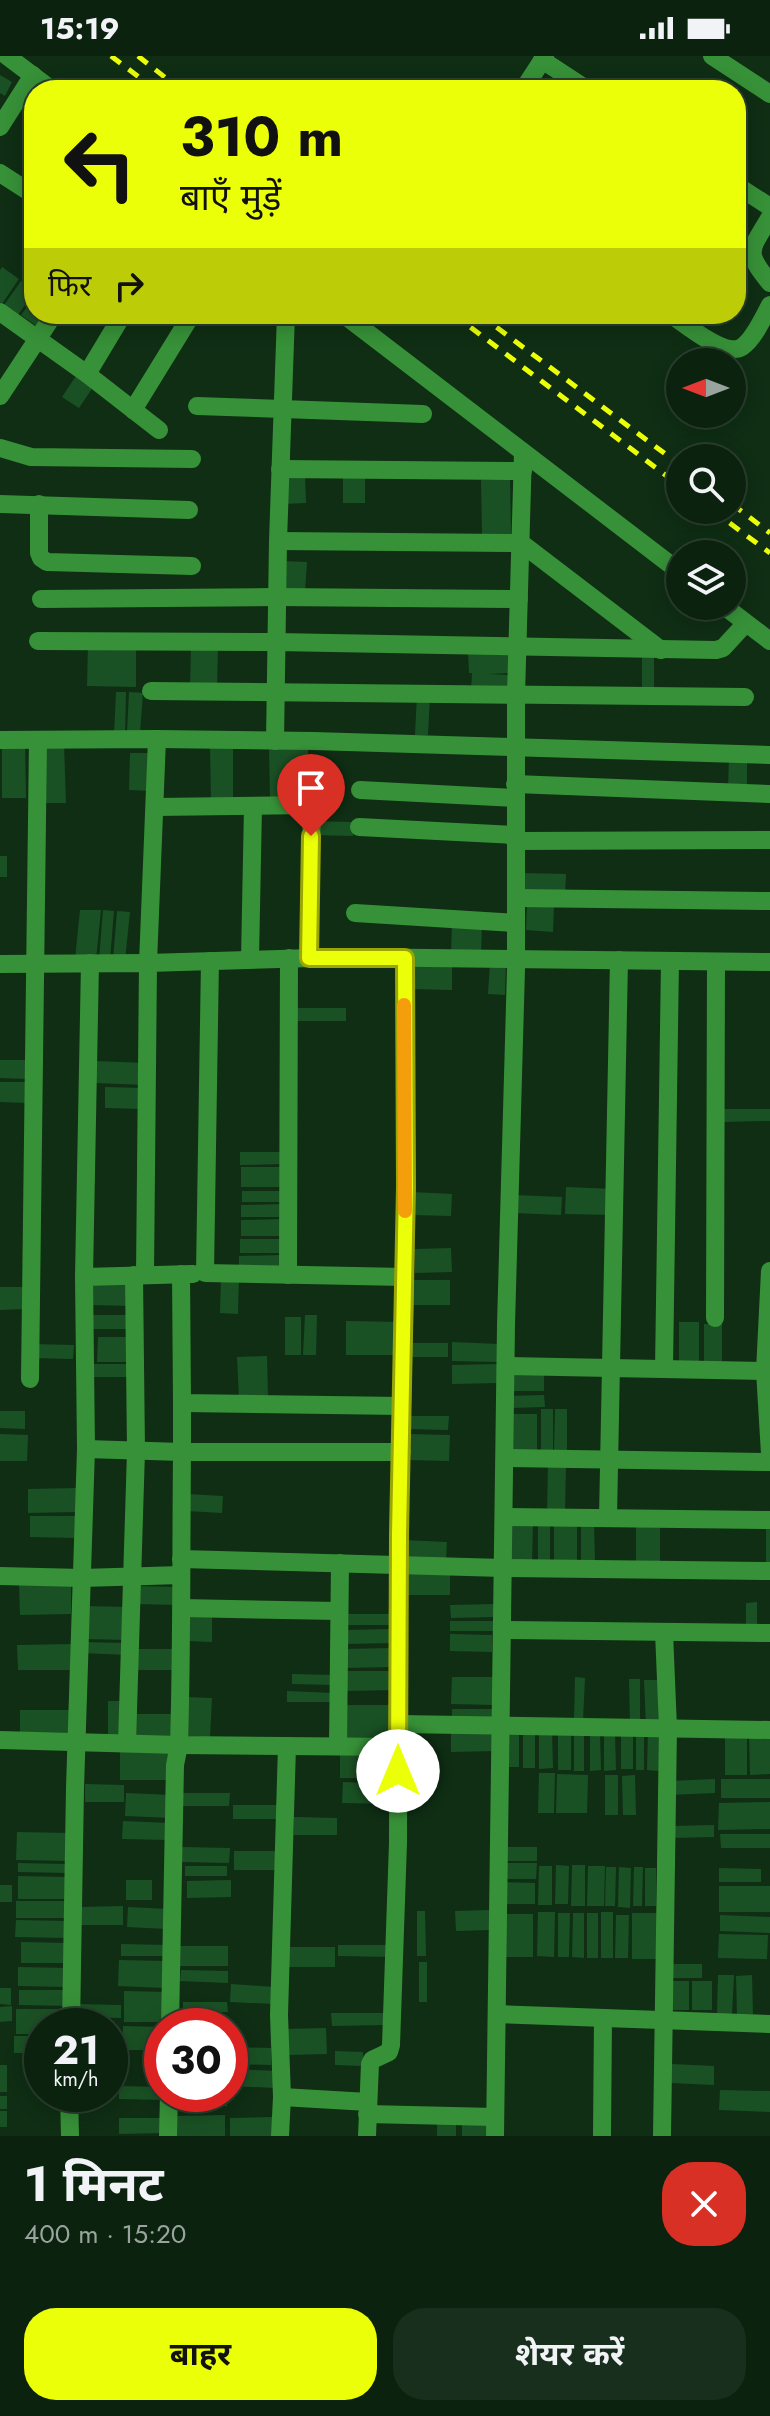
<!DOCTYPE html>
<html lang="hi">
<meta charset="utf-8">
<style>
:root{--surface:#0b220f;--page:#192f1d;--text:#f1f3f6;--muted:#9aa49e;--line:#2b3f2f;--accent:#ebff08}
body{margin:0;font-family:Jost,"Noto Sans Devanagari",sans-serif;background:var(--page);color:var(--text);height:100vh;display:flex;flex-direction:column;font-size:30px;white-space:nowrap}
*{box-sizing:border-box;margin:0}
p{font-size:26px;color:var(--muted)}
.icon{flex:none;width:44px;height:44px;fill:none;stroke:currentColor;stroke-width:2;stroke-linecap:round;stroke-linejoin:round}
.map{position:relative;height:2080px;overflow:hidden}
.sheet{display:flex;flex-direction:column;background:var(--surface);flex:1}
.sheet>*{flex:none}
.top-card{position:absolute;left:24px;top:24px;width:722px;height:244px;border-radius:32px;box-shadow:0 4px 20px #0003,0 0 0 2px var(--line);background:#ebff08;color:#111;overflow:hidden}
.needle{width:52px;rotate:270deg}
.fabs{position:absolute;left:666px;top:292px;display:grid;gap:16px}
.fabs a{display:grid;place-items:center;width:80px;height:80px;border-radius:50%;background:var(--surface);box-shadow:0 4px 20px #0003,0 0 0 2px var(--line);font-size:40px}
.speed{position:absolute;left:24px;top:1952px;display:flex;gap:16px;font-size:40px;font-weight:700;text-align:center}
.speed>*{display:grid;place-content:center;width:104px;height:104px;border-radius:50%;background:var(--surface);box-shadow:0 4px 20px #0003,0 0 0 2px var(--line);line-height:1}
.speed small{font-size:20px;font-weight:400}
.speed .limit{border:12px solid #d22;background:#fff;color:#111}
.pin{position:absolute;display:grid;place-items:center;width:68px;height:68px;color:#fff;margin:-82px -34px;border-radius:50% 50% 50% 0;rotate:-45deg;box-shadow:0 0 8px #0007}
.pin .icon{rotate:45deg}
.me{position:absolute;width:88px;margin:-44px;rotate:0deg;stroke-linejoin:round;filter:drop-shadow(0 0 6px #0008)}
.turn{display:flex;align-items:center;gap:28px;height:168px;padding:0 24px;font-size:36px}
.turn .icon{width:104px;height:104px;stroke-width:2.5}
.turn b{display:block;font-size:56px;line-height:68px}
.then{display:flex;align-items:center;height:76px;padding:0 24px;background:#0003;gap:16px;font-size:30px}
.round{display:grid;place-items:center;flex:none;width:84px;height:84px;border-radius:32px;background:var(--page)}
.head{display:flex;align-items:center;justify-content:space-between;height:136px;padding:0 24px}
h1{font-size:48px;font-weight:700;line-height:60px}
.cta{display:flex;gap:16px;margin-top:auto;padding:16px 24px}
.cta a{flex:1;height:92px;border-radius:32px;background:var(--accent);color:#111;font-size:32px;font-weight:700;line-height:92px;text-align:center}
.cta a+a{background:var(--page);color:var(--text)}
.status{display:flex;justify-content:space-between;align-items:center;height:56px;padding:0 40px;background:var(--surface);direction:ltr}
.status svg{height:22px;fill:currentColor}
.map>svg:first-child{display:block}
.building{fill:#1a5124}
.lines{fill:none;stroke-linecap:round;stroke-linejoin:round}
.minor{stroke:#379138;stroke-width:18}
.rail{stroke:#ebff08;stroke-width:5;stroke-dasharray:12 10;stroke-linecap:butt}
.route-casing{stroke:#99a605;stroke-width:20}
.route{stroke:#ebff08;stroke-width:14}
.slow{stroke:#f59e0b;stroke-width:14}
</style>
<div class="status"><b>15:19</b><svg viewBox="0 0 49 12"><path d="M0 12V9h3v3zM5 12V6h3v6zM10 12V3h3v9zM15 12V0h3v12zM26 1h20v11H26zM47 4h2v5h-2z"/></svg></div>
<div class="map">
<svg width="770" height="2080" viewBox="0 0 770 2080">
<rect width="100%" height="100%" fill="#0f2e14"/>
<!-- building -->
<g class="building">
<polygon points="0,19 12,26 5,40 0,37"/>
<polygon points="2,211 19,223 2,248 0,246 0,214"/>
<polygon points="21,225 34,236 18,259 4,249"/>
<polygon points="34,241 34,258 48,258 38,271 21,259"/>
<polygon points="78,317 95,328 79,352 62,341"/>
<rect x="343" y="417" width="22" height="30"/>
<polygon points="305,419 306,447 283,448 282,420"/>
<polygon points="510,423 511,478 482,478 481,424"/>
<polygon points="282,505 307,506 305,536 280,535"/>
<polygon points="88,588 136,589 136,631 87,630"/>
<polygon points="191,590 218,591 217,632 190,631"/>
<polygon points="468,594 510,594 510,617 488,618 510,619 509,636 471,636 472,617 469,617"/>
<rect x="642" y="596" width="12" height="41"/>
<polygon points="116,636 126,636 125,679 114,679"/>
<polygon points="129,636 143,637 140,677 127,676"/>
<polygon points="417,639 430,640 428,679 415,679"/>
<polygon points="25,686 26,742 2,742 2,687"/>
<polygon points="40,687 64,687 66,747 42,747"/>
<polygon points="233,690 233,744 211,745 210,691"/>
<polygon points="269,690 308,690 309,743 270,744"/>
<polygon points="130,697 154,697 152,735 129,734"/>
<polygon points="729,699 747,699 747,735 728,735"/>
<polygon points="312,765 353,766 353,780 312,779"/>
<rect x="0" y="800" width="7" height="21"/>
<polygon points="521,817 566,818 565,839 521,838"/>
<polygon points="527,847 554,849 553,876 526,874"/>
<polygon points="80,854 101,854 96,904 75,903"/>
<polygon points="103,854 114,855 110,904 99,903"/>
<polygon points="117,855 130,856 125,904 113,903"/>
<polygon points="452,866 482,868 481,899 451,898"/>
<polygon points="412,905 452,906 452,934 411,933"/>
<polygon points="490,907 506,908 505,939 488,938"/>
<rect x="294" y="952" width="52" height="13"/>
<polygon points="0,1004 28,1004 27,1023 0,1022"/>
<polygon points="96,1005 146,1007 145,1029 96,1027"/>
<polygon points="0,1026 26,1026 26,1047 0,1046"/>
<polygon points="105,1031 144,1032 143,1053 105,1052"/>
<polygon points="721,1053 770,1053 770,1065 721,1066"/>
<polygon points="240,1096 285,1096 285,1108 240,1109"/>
<polygon points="241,1111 284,1111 283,1131 241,1131"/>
<polygon points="566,1131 614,1133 613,1159 565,1158"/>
<rect x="242" y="1135" width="43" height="11"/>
<polygon points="412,1136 452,1138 451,1160 412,1159"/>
<polygon points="515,1139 562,1141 561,1159 514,1157"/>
<polygon points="284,1148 284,1161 241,1161 241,1149"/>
<polygon points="284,1163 284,1180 241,1180 241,1164"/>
<rect x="240" y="1183" width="45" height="14"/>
<polygon points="451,1192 452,1216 415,1217 414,1193"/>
<polygon points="283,1199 284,1214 239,1215 239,1200"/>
<polygon points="221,1220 239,1220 238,1258 220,1257"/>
<polygon points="92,1223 131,1223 131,1250 91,1249"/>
<rect x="412" y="1224" width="38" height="25"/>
<polygon points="0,1231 25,1231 25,1253 0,1254"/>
<rect x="91" y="1259" width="38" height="14"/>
<polygon points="305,1259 317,1259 316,1299 303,1299"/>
<rect x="285" y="1261" width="16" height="38"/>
<polygon points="346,1265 401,1266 400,1299 346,1299"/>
<rect x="679" y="1266" width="20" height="41"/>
<rect x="704" y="1268" width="18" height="41"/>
<polygon points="98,1281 131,1281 131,1306 97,1306"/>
<polygon points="452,1286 498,1288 497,1306 452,1305"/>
<rect x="410" y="1287" width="38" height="14"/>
<polygon points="31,1288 74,1289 73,1303 30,1302"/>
<polygon points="267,1300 268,1341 239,1343 237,1301"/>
<polygon points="91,1308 129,1308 129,1321 90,1321"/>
<polygon points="497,1308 498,1327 452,1328 452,1309"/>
<rect x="511" y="1311" width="33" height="24"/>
<polygon points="544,1339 545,1351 510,1352 510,1340"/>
<rect x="541" y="1353" width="12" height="42"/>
<polygon points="555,1353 567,1353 567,1396 554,1396"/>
<polygon points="0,1355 25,1355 25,1373 0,1372"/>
<rect x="512" y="1358" width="25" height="38"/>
<polygon points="409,1360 449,1360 448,1374 408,1373"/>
<polygon points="0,1378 28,1379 27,1405 0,1405"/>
<polygon points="407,1378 450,1379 449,1405 406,1404"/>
<polygon points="548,1406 566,1406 565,1459 547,1458"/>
<polygon points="77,1432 77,1456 28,1457 28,1433"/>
<polygon points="187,1438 223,1440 222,1457 186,1455"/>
<polygon points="30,1460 75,1460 75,1482 30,1481"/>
<rect x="538" y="1462" width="12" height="44"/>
<polygon points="508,1464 533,1464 532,1509 507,1509"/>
<polygon points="594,1464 595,1507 581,1507 581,1465"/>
<rect x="554" y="1465" width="23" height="42"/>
<rect x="636" y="1466" width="24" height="44"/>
<rect x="766" y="1466" width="4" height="45"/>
<polygon points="403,1484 447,1486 446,1503 403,1501"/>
<rect x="407" y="1517" width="43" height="22"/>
<polygon points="71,1527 71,1558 20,1559 19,1528"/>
<polygon points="134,1530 180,1531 180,1549 134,1548"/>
<polygon points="757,1546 757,1572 746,1572 746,1547"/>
<polygon points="494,1548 494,1561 451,1562 450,1549"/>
<polygon points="84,1550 128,1551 128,1584 83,1583"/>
<polygon points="187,1558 212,1559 212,1586 187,1585"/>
<rect x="342" y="1558" width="50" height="11"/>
<rect x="450" y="1565" width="44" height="10"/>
<polygon points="393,1573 393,1587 344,1588 344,1574"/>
<polygon points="450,1578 492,1579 492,1596 450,1595"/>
<polygon points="81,1586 128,1587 128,1599 81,1597"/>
<polygon points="75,1588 75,1614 18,1614 17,1589"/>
<polygon points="394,1592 394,1611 343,1612 343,1593"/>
<rect x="132" y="1593" width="46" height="21"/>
<polygon points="344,1615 395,1615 396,1634 345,1635"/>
<polygon points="292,1618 334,1619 334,1629 292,1628"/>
<polygon points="452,1621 493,1621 493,1649 451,1648"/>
<polygon points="575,1621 585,1622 583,1665 574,1664"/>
<polygon points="629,1623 640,1623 640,1667 630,1668"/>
<polygon points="644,1624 658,1624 659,1671 646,1671"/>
<polygon points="287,1635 334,1637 334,1646 287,1646"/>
<polygon points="186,1641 212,1642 210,1681 184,1680"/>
<rect x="108" y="1645" width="19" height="35"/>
<polygon points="343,1649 394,1649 394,1686 343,1685"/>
<rect x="452" y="1653" width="40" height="9"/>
<polygon points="20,1654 72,1654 71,1681 20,1680"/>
<rect x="131" y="1658" width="47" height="23"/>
<polygon points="495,1673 495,1695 451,1696 451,1674"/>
<polygon points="505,1673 519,1674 519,1711 504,1711"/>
<polygon points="539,1673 552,1673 553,1712 539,1713"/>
<rect x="523" y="1674" width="12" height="38"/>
<polygon points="648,1674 661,1675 659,1715 647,1714"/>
<rect x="558" y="1676" width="13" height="38"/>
<rect x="574" y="1677" width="10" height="38"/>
<polygon points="590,1677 600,1677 601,1714 590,1715"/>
<polygon points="604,1677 615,1677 616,1714 604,1715"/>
<rect x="636" y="1678" width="8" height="36"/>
<rect x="621" y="1679" width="12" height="34"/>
<polygon points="770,1679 770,1718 750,1719 749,1680"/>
<rect x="725" y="1681" width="22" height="38"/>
<rect x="120" y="1693" width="49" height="31"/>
<rect x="340" y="1696" width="54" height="26"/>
<polygon points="539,1717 555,1717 554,1757 538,1757"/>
<polygon points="557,1718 588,1719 587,1757 556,1757"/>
<rect x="605" y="1719" width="13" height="40"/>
<polygon points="635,1719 636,1759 623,1759 622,1720"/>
<polygon points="715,1723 715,1737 669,1739 669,1725"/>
<rect x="721" y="1723" width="49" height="19"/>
<polygon points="343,1726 394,1728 393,1748 342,1747"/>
<polygon points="85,1728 124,1729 124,1746 85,1746"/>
<polygon points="126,1737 171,1739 170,1762 125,1760"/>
<polygon points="182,1737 230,1737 229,1750 182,1750"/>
<polygon points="770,1746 770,1773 718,1774 719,1747"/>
<rect x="233" y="1749" width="46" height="14"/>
<polygon points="294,1761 337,1762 337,1779 294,1779"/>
<polygon points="123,1765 170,1767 169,1784 122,1783"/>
<polygon points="714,1769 714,1781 670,1782 670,1770"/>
<polygon points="17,1776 71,1777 71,1805 16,1804"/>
<polygon points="720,1778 770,1778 770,1792 721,1792"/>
<polygon points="182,1791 230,1792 229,1807 181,1806"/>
<rect x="507" y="1791" width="30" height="14"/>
<rect x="234" y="1795" width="47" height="19"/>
<polygon points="18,1807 69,1808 69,1817 18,1816"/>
<polygon points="506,1807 537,1807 536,1823 506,1823"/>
<polygon points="556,1809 569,1810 568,1848 555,1848"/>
<polygon points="572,1809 585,1809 585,1850 571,1850"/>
<rect x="185" y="1810" width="42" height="10"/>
<polygon points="539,1810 552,1810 552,1849 538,1849"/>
<polygon points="588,1810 605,1810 604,1850 587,1850"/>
<polygon points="606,1811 616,1811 615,1850 605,1850"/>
<polygon points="619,1811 631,1812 630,1852 618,1851"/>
<polygon points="634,1811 643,1811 642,1850 633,1850"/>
<rect x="645" y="1812" width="11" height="38"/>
<polygon points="719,1812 761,1813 761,1826 719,1826"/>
<polygon points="18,1820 68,1821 68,1843 18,1843"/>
<rect x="126" y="1824" width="26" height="20"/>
<polygon points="231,1824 231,1841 187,1842 187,1825"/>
<polygon points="501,1826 535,1827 535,1848 501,1848"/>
<rect x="0" y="1829" width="12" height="17"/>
<rect x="719" y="1830" width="51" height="26"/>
<rect x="16" y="1845" width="52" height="17"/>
<polygon points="123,1850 123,1869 78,1869 78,1851"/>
<polygon points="128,1851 168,1853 167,1873 127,1871"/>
<polygon points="489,1854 489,1874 456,1875 455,1855"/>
<polygon points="417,1855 425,1855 426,1900 417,1900"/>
<polygon points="538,1856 555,1856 554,1901 537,1900"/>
<rect x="601" y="1856" width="12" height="46"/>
<polygon points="558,1857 570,1857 569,1901 558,1901"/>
<polygon points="573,1857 584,1857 584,1902 572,1901"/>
<rect x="587" y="1857" width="11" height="45"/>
<rect x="632" y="1857" width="26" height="46"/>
<rect x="503" y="1858" width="30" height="43"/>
<polygon points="616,1859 629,1859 628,1902 615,1902"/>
<polygon points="720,1859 770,1861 770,1877 720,1875"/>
<polygon points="16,1864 68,1865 68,1882 15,1881"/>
<polygon points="719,1878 768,1879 767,1903 718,1902"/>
<polygon points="21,1886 69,1887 68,1907 21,1907"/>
<polygon points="121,1888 167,1889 166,1900 121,1900"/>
<polygon points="338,1889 392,1889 392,1901 338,1900"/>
<rect x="180" y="1890" width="48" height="20"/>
<rect x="285" y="1891" width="50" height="20"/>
<polygon points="119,1904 164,1905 164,1932 118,1930"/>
<rect x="419" y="1906" width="8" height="40"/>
<rect x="667" y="1908" width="35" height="14"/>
<polygon points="18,1911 68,1912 68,1931 18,1930"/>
<polygon points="181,1914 228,1915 228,1927 180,1925"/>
<polygon points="718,1919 734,1919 732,1958 717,1958"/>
<polygon points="752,1919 753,1958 737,1959 736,1920"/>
<rect x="668" y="1925" width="21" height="29"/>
<rect x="692" y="1925" width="20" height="29"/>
<polygon points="231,1928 275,1931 274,1948 230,1946"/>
<polygon points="0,1932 11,1932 11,1949 0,1948"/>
<polygon points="19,1934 71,1934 70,1950 19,1949"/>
<polygon points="124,1935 167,1936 167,1966 124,1966"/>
<polygon points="183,1946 227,1946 228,1956 183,1956"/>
<polygon points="76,1948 121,1949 121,1962 76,1961"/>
<polygon points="12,1950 12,1965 0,1966 0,1951"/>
<polygon points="16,1953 70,1953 69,1970 42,1970 42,1978 16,1978"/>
<polygon points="331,1957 386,1957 386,1969 332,1970"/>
<polygon points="123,1970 162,1971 162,1994 122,1994"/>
<polygon points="326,1972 327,1998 285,1999 284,1973"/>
<rect x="110" y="1977" width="9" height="12"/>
<rect x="14" y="1980" width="28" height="17"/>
<polygon points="230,1991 271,1992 271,2009 230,2008"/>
<rect x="110" y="1992" width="10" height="12"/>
<polygon points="335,1995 363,1996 363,2010 335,2009"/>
<polygon points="110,2008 119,2008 118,2030 162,2031 165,2044 119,2043 119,2034 110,2033"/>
<polygon points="672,2008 714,2010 714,2029 671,2027"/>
<rect x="0" y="2009" width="7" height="27"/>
<polygon points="230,2013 277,2015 276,2032 230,2030"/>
<polygon points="720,2034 770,2035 770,2056 719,2054"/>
<polygon points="176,2038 226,2038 227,2050 177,2051"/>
<rect x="0" y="2040" width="7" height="13"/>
<rect x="0" y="2055" width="7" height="16"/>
<polygon points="225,2059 225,2080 176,2080 176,2060"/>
<polygon points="272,2061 273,2080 230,2080 230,2062"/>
<polygon points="119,2062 164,2062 164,2077 119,2078"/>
<rect x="437" y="2065" width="19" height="15"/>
<rect x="462" y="2066" width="26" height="14"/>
</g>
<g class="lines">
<!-- minor -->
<g class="minor">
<polyline points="7,0 52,34"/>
<polyline points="712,0 770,38"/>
<polyline points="542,4 588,34"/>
<polyline points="523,34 545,0"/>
<polyline points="0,71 33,19"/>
<polyline points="0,117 34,139"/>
<polyline points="736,129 770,151"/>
<path d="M770,161C750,195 744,195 770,227"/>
<polyline points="0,256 87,318 159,374"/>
<polyline points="343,258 680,516"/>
<path d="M670,258C685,268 725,302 742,291C754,283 763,262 770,249"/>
<polyline points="87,318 123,258"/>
<polyline points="0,340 54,258"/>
<polyline points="197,350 423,358"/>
<polyline points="133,354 192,258"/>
<polyline points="0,392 31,401 192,403"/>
<polyline points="280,413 523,415"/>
<polyline points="0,448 189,454"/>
<polyline points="39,448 39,497 41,502 47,506 192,510"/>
<polyline points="278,485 521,487 661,594"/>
<polyline points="41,543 277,541 519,543"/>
<polyline points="724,550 770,585"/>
<polyline points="38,585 276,586 716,594 723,592 746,567"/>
<polyline points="151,635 745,641"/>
<polyline points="157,683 314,685 770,699"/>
<polyline points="0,684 157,683 148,907 345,901 770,906"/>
<polyline points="275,685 278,485 286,258"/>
<polyline points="515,728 770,738"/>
<polyline points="360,734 515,742"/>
<polyline points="155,751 312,749 309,902"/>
<polyline points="359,771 515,779"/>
<polyline points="515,785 770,784"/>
<polyline points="516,842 770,845"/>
<polyline points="355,857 516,867"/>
<polyline points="250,903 253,750"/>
<polyline points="210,905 205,1217 405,1221"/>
<polyline points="0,908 148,907 145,1219"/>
<polyline points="770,1215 765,1315 770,1398"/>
<polyline points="181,1218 182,1347 402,1350"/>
<polyline points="288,1219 289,902"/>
<polyline points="84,1221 193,1218"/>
<polyline points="715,1262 716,906"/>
<polyline points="506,1310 770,1315"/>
<polyline points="664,1313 670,905"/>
<polyline points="30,1323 38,684"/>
<polyline points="86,1393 182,1396 182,1347"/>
<polyline points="505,1402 770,1406"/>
<polyline points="504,1461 770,1464"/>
<polyline points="608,1462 619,904"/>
<polyline points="181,1503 503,1512 770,1515"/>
<polyline points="0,1520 82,1522 181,1519"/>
<polyline points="182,1552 338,1555"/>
<polyline points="502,1574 770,1577"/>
<polyline points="399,1668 770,1674"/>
<polyline points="0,1684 179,1689 175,1709 170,1970"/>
<polyline points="127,1687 136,1395 134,1219"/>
<polyline points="338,1690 340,1507"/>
<path d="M399,1691L179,1689C182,1592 181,1494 182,1396H402"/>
<polyline points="497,1958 770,1968"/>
<polyline points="71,1970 75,1732 86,1393 84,1221 90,907"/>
<polyline points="69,2038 70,2080"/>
<polyline points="282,2041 368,2046"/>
<polyline points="367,2058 495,2061"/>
<polyline points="168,2080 169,2038"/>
<polyline points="280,2080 282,2041 279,1959 287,1690"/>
<polyline points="367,2080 370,2008 372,2004 389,1996 391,1989 398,1787 399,1478 405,1227 405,902"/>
<polyline points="495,2080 506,1269 516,913 516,639 523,396"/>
<polyline points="602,2080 603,1962"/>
<polyline points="662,2080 668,1672 664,1576"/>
</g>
<!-- rail -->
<g class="rail">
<polyline points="111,0 156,34"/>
<polyline points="138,0 181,34"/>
<polyline points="453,258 680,430"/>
<polyline points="479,258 680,409"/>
<polyline points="732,448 770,477"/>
<polyline points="712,454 770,497"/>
</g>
</g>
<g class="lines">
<defs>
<polyline id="route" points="311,780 309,902 405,902 406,1131 399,1478 398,1715"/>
</defs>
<!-- route casing -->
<use href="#route" class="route-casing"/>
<!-- route -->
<use href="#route" class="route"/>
<!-- slow -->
<polyline class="slow" points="404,949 405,1155"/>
</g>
</svg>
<div class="fabs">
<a><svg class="needle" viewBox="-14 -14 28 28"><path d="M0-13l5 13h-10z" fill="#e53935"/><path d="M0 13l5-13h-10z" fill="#9aa49e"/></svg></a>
<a><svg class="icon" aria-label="search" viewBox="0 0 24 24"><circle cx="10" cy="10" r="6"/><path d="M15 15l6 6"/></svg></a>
<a><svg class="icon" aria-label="layers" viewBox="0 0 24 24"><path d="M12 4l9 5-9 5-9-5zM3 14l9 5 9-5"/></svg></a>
</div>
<div class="speed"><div>21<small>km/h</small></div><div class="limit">30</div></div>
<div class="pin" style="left:311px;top:780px;background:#d93025"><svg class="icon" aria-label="arrive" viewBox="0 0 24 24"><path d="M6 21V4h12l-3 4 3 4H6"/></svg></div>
<svg class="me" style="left:398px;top:1715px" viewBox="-20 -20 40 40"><circle r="19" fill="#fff"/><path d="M0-13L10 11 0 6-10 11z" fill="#ebff08"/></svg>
<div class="top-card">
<div class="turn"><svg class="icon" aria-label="left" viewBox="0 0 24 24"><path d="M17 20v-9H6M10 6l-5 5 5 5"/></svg><div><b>310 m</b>बाएँ मुड़ें</div></div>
<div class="then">फिर<svg class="icon" aria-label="right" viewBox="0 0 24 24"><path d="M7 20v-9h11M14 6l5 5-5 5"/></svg></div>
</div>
</div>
<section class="sheet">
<div class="head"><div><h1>1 मिनट</h1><p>400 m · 15:20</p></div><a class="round" style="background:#d93025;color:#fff"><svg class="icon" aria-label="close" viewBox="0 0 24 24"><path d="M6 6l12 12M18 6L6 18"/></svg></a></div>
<div class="cta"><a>बाहर</a><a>शेयर करें</a></div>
</section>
